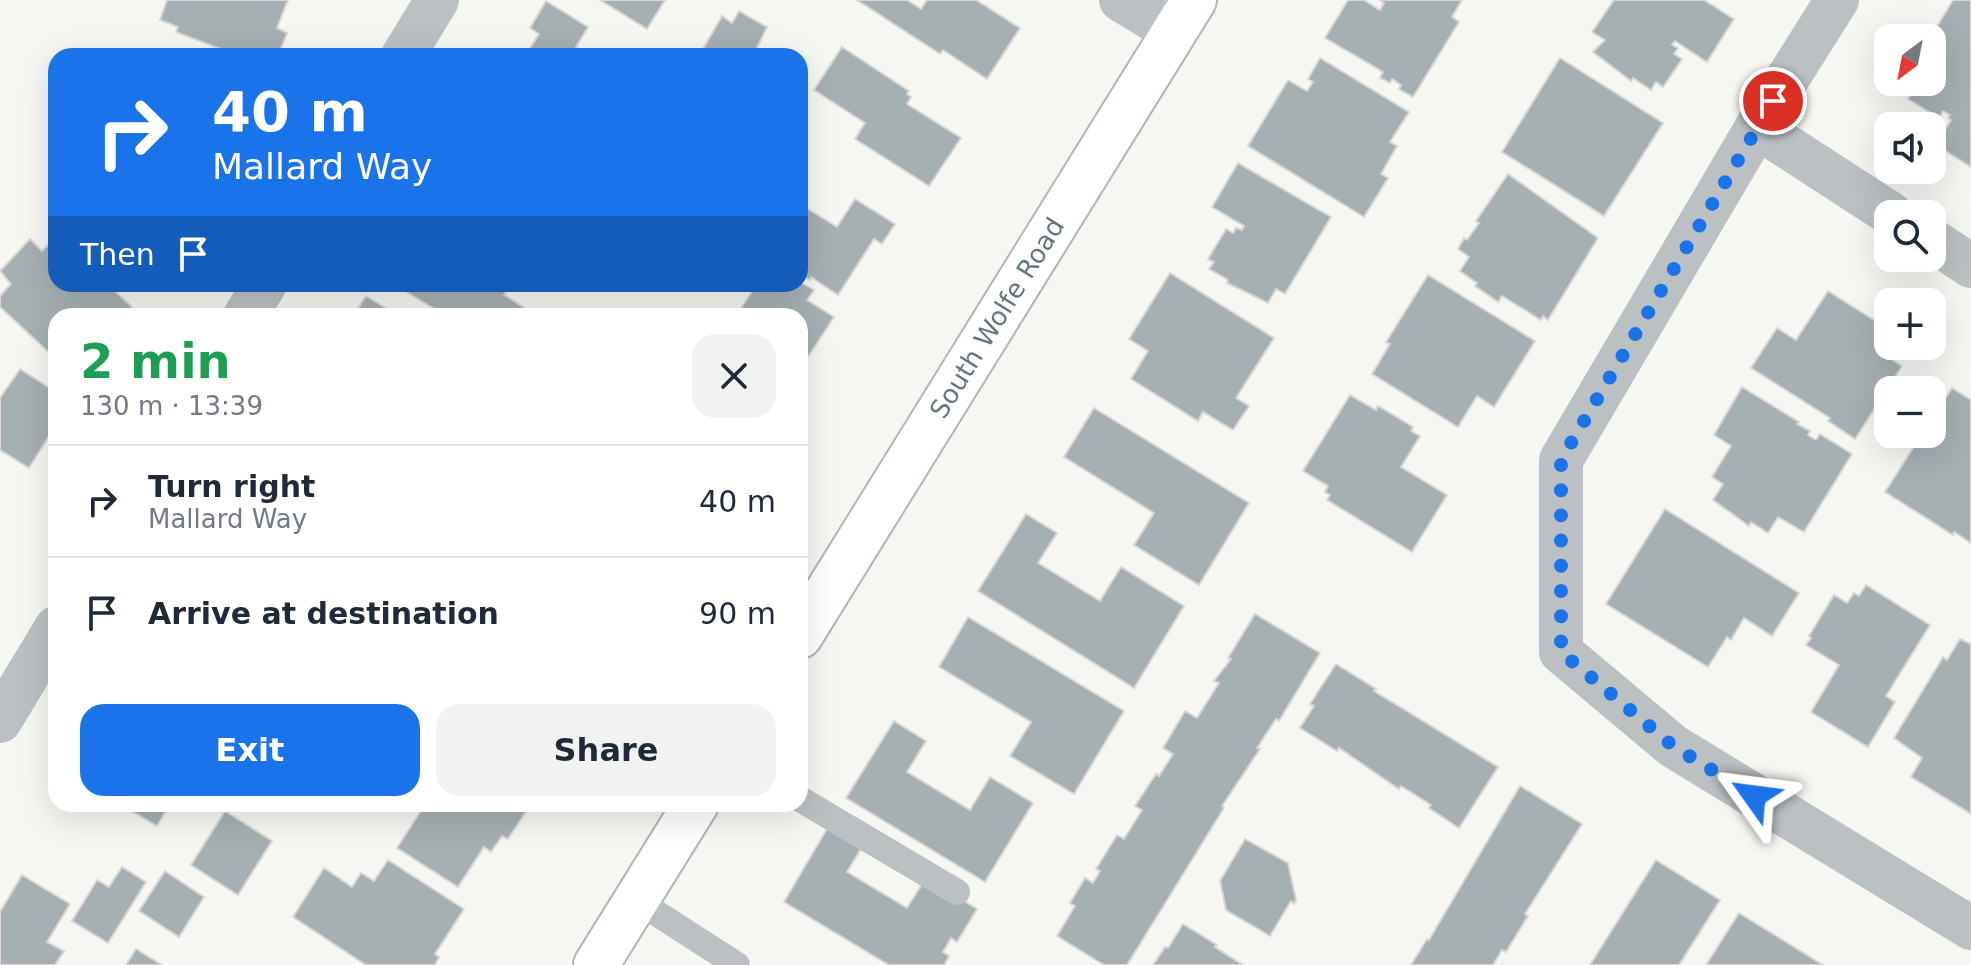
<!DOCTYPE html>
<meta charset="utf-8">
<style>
:root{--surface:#fff;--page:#f2f2f3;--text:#1f2937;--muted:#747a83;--line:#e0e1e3;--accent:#1a73e8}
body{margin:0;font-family:"DejaVu Sans",sans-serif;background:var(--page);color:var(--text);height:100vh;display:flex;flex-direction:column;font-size:30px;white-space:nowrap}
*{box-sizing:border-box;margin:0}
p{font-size:26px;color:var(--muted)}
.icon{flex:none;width:44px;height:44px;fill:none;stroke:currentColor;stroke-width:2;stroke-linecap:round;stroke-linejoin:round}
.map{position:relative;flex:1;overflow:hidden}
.side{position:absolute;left:48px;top:308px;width:760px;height:504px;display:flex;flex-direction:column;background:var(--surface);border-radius:24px;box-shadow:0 8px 32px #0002}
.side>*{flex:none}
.banner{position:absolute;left:48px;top:48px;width:760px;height:244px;border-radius:24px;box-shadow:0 8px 32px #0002;background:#1a73e8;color:#fff;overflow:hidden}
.needle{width:52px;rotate:212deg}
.fabs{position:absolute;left:1874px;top:24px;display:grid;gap:16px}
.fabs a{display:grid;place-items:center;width:72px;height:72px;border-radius:16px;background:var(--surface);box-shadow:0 8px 32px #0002;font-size:40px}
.pin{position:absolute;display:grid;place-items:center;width:68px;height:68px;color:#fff;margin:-34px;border:4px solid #fff;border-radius:50%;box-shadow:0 2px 8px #0007}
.me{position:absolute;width:88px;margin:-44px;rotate:301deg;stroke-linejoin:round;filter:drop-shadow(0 0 6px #0008)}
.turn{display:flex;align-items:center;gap:28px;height:168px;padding:0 32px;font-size:36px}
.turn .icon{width:104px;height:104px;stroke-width:2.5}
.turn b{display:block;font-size:56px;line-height:68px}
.then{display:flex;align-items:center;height:76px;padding:0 32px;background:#0003;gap:16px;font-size:30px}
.round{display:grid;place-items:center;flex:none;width:84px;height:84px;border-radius:24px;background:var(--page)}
.headline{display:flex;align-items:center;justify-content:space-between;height:136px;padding:0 32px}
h1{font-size:48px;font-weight:800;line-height:60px;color:#1e9e55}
.primary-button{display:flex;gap:16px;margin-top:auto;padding:16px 32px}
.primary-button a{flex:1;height:92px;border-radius:24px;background:var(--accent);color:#fff;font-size:32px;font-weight:800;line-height:92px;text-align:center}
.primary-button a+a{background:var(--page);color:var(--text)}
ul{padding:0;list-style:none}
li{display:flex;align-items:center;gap:24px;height:112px;padding:0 32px;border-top:2px solid var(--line)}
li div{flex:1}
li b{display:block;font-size:30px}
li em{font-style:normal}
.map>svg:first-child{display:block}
.building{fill:#a6afb2;stroke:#d8d7d6;stroke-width:2}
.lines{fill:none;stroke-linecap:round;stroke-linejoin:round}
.secondary-casing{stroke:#b0b7ba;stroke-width:48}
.service{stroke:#bbc1c3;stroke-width:26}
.minor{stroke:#bbc1c3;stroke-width:44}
.secondary{stroke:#fff;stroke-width:44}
.route{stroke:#1a73e8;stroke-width:14;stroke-dasharray:0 25.2}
.labels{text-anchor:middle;stroke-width:8;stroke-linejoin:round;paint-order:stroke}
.street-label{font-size:26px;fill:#64767c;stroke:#fff}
</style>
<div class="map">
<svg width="1971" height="965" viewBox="0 0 1971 965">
<rect width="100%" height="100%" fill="#f6f6f3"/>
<!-- building -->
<g class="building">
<polygon points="167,0 288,0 277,28 287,33 278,56 239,56 176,32 178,27 160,20"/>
<polygon points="600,0 665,0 647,29"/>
<polygon points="857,0 907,0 921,9 927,0 976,0 1020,28 987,79 943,50 940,54"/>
<polygon points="1348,0 1364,0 1380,10 1384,3 1380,0 1462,0 1452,17 1459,22 1413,97 1399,89 1401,85 1392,79 1390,83 1380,78 1383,72 1325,38"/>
<polygon points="1614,0 1704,0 1734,19 1707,62 1675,41 1672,45 1678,48 1674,54 1682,59 1663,87 1656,82 1651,90 1633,78 1631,81 1593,52 1605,40 1592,32"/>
<polygon points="1953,0 1971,0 1971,167 1936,145 1951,120 1948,118 1950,115 1943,111 1939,118 1908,99 1913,91 1907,87 1911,82 1932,82 1932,38 1930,38"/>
<polygon points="546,1 588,27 576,47 591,56 525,56 539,34 530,28"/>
<polygon points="739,11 767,27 753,56 699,56 722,16 732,23"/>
<polygon points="842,47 909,91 907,94 911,97 907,104 961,138 929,186 855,139 865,123 814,90"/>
<polygon points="1320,58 1409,112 1390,142 1397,146 1381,174 1388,178 1364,217 1248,146 1288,80 1307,91 1313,82 1308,79"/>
<polygon points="1560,58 1663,123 1604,216 1502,152"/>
<polygon points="1238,163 1331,217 1285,294 1276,289 1268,303 1227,283 1228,280 1209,269 1214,262 1208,259 1226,229 1233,233 1236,228 1242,230 1244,226 1212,207"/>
<polygon points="1508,174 1598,238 1548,320 1543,316 1541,320 1502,296 1498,302 1475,286 1477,283 1460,271 1469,257 1458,249 1464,238 1467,240 1479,223 1476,221"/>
<polygon points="855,199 895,224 882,244 874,239 838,295 811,277 810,280 800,274 800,204 837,227"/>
<polygon points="56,237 56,284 107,284 132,307 123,316 56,316 56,359 0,307 0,296 11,284 0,271 30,239 42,251"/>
<polygon points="1170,273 1274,338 1236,398 1249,406 1233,430 1203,412 1198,421 1131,379 1148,351 1129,339"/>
<polygon points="1428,275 1535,341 1494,407 1477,396 1458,427 1372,374 1390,344 1386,342"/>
<polygon points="800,282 814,290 807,300 834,317 800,369 800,316 736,316 757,284 800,284"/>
<polygon points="394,284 511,284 504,295 538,316 446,316"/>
<polygon points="1828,291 1888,329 1888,338 1879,351 1902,366 1855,439 1828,421 1830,418 1751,368 1777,328 1796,340"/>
<polygon points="366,296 399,316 353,316"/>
<polygon points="20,369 56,392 56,425 29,468 0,450 0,398"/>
<polygon points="1742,387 1799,422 1797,424 1810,431 1808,435 1816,440 1820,434 1852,454 1804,532 1778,517 1768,533 1751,522 1749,526 1713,500 1723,484 1712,477 1731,446 1714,435"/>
<polygon points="1952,388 1971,400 1971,543 1954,532 1953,535 1885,492 1922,434 1932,434 1932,419"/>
<polygon points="1350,395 1376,410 1378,406 1413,427 1411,431 1420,436 1401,467 1447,495 1412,552 1327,500 1330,495 1325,492 1328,486 1303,471"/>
<polygon points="1094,408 1249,503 1199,585 1134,545 1154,513 1064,457"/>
<polygon points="1665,509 1799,593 1772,636 1744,618 1731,640 1727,637 1708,667 1606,604"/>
<polygon points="1026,514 1057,533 1038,563 1100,601 1121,567 1184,606 1134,688 978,591"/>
<polygon points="1866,585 1930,625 1886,696 1895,702 1868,747 1811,712 1839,665 1806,645 1811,638 1809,636 1834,595 1847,603 1854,593 1859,596"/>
<polygon points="1255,614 1320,653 1279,721 1276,719 1257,748 1260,749 1222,806 1224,808 1127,965 1104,965 1057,936 1075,906 1070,903 1085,878 1093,883 1100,871 1096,869 1117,835 1124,839 1142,810 1135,806 1156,774 1159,776 1173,754 1163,748 1185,711 1197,718 1219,683 1214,681 1231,659 1228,658"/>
<polygon points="968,617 1124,711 1074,794 1010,756 1031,722 939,667"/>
<polygon points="1960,639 1971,644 1971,814 1911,777 1922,758 1894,738 1943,657 1947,660"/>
<polygon points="1336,664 1376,689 1374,691 1498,767 1459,828 1429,808 1431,805 1401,786 1399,789 1339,748 1337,751 1300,728 1314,706 1310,704"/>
<polygon points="894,721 926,741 907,772 970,810 990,777 1033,803 985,882 846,798"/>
<polygon points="1520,786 1582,824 1525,914 1528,916 1506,952 1502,950 1493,965 1411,965 1427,939 1429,940"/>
<polygon points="120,804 170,804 157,826"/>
<polygon points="420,804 518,804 527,810 508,839 502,836 491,852 484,847 458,887 397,848 424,806"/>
<polygon points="225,811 272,841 238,895 191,865"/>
<polygon points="831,822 865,842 847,872 907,908 926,878 977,909 957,942 951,938 943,952 949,956 944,965 889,965 784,902"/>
<polygon points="1245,839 1288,863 1296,900 1294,904 1291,901 1270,936 1226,910 1220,881"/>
<polygon points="388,860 464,909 435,954 439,957 435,965 366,965 293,917 324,868 352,887 361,873 374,881"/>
<polygon points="1656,860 1720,900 1679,965 1590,965"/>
<polygon points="122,867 146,882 108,943 72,921 97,880 109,887"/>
<polygon points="165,871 204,897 179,937 139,911"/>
<polygon points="22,875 70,904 47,942 64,951 55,965 0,965 0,912"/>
<polygon points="1739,913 1823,965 1706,965"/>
<polygon points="1183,924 1217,945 1215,947 1243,965 1153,965 1165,947 1168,948"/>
<polygon points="136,949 162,965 126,965"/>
</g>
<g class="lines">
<defs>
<g id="secondary">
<path id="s1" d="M800,636L1194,0"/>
<polyline points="596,965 696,804"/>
</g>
</defs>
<!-- secondary casing -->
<use href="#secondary" class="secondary-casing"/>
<!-- service -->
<g class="service">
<polyline points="800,799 957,892"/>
<polyline points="636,900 737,965"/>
</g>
<!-- minor -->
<g class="minor">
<polyline points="1121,0 1174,32"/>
<polyline points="1837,0 1757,127 1561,460 1561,652 1673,746 1971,928"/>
<polyline points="403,56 437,0"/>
<polyline points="1757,127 1891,214"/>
<polyline points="1932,240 1971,266"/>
<polyline points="245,316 265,284"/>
<polyline points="0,721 56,628"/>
</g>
<!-- secondary -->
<use href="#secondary" class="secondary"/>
</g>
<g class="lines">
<!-- route -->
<polyline class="route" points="1754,796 1673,746 1561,652 1561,460 1773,101"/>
</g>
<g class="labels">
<!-- street labels -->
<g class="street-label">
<text dy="9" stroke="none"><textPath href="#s1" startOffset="374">South Wolfe Road</textPath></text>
</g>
</g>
</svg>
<div class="fabs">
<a><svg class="needle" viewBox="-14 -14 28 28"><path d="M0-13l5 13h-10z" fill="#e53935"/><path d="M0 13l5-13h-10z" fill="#747a83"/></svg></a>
<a><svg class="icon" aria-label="sound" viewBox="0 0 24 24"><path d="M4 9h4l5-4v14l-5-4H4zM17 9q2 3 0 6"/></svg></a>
<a><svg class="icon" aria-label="search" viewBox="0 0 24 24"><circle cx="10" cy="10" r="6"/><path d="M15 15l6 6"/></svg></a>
<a>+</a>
<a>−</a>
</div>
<div class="pin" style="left:1773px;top:101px;background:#d93025"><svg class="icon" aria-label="arrive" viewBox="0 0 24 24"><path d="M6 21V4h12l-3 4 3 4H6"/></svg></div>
<svg class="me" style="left:1754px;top:796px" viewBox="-20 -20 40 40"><path d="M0-17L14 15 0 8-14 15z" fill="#1a73e8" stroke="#fff" stroke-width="4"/></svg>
<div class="banner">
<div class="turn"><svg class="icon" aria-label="right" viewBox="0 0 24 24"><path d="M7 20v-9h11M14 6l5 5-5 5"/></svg><div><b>40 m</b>Mallard Way</div></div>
<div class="then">Then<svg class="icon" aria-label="arrive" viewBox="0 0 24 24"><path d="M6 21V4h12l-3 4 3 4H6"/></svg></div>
</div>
<section class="side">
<div class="headline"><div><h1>2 min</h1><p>130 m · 13:39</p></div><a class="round"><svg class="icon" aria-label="close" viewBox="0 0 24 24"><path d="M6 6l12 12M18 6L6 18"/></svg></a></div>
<ul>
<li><svg class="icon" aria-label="right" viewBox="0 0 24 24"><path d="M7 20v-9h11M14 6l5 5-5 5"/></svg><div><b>Turn right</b><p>Mallard Way</p></div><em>40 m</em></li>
<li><svg class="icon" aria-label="arrive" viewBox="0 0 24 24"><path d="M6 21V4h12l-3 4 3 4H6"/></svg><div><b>Arrive at destination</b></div><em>90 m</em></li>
</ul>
<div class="primary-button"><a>Exit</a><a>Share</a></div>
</section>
</div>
